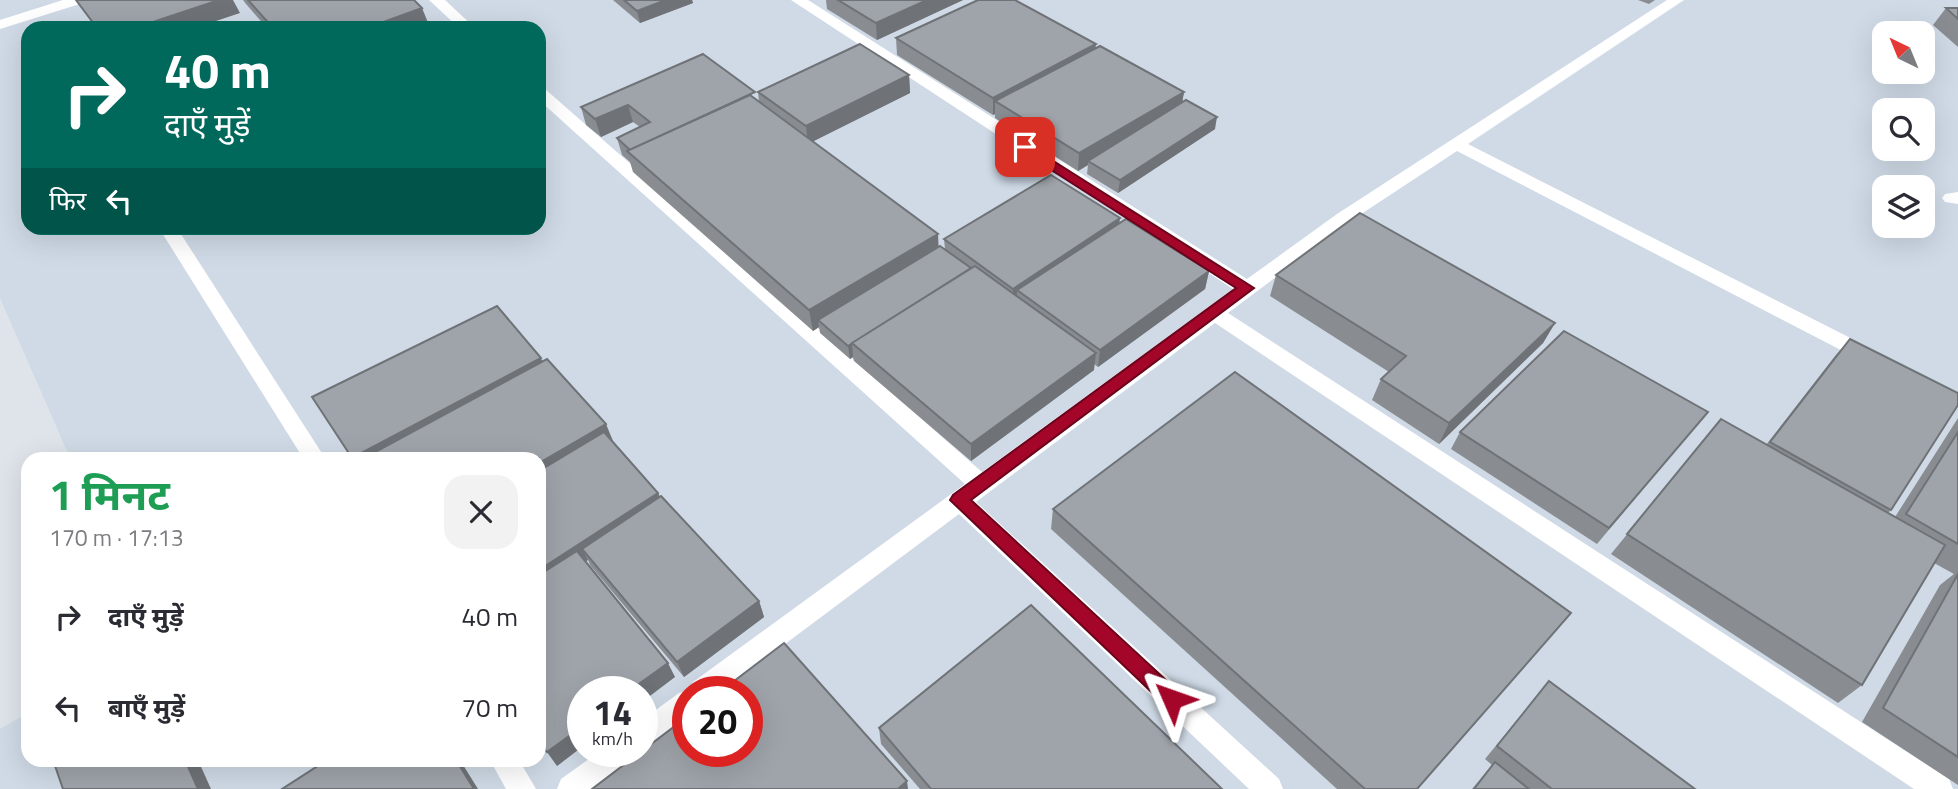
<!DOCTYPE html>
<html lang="hi">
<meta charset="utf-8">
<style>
:root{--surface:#fff;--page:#f2f2f3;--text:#2b2b33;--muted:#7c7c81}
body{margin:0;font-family:"Titillium Web","Noto Sans Devanagari",sans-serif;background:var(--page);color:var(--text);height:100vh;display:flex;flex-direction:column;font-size:26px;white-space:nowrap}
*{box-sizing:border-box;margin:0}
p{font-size:23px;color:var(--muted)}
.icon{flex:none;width:38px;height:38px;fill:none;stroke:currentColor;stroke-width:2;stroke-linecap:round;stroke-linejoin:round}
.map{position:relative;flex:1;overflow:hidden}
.side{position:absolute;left:21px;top:452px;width:525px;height:315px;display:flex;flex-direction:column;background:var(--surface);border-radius:21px;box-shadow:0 7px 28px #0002}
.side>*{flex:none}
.hud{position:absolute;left:21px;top:21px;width:525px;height:214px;border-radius:21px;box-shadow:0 7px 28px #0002;background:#00695c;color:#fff;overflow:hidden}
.needle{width:46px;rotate:317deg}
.fabs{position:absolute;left:1872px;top:21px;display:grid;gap:14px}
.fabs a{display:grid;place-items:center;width:63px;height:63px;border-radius:14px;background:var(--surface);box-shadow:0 7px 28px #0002;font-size:35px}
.speed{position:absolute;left:567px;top:676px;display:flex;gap:14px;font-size:35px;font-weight:700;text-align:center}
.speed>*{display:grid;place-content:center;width:91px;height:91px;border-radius:50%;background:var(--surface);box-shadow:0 7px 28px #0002;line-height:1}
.speed small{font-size:18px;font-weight:400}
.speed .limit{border:10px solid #d22;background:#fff;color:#111}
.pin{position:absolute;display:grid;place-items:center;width:60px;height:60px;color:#fff;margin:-30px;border-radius:14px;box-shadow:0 4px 10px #0006}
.me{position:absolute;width:77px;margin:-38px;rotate:313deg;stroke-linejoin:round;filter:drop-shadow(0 0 5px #0008)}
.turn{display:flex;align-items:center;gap:24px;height:147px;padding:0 28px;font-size:32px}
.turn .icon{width:91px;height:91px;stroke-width:2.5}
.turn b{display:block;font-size:49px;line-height:60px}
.then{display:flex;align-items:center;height:66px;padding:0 28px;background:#0003;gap:14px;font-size:26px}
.round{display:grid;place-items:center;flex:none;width:74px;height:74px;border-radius:21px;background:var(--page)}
.headline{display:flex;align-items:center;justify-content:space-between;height:119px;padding:0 28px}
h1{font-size:42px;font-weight:700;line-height:52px;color:#1e9e55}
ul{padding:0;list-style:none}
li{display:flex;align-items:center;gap:21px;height:91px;padding:0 28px}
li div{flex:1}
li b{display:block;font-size:26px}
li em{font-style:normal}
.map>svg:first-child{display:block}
.built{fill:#cfdae6;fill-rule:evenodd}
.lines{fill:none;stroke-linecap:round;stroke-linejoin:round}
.service{fill:#fff;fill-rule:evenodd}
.wall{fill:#898d92}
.shaded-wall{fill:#6f7377}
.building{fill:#9fa4aa;stroke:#6f7377;stroke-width:2}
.route{fill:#a4062a;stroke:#6b041b;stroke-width:2}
</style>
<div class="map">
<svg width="1958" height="789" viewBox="0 0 1958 789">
<rect width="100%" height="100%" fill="#dfe4ea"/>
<!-- built -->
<path class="built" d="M0,0H1958V789H0V729L28,713V760H539V458H70L0,298ZM28,28H539V228H28ZM1885,33H1923V72H1885ZM1885,110H1923V149H1885ZM1885,187H1923V226H1885ZM583,691H642V751H583ZM688,691H747V751H688Z"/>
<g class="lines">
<!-- service -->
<g class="service">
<polygon points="63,0 85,0 83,3 0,29 0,20"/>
<polygon points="429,0 445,0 475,28 459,28"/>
<polygon points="791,0 808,0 1247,279 1337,214 1667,0 1684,0 1468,144 1878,352 1881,357 1878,362 1871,364 1864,362 1457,151 1349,222 1228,313 1949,779 1953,789 1914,789 1215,323 976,502 1279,779 1283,789 1249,789 959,514 722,691 688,691 688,718 651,745 642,749 642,720 679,693 689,690 693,682 965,484 539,100 539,87 545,89 982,472 1233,289"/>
<polygon points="1958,192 1958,204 1945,202 1942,198 1945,194"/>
<polygon points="159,228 177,228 325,458 303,458"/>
<polygon points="600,751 636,751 632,760 594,789 557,789 561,779"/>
<polygon points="490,760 519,760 536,789 506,789"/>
</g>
</g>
<!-- wall -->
<g class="wall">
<polygon points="243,0 414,0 429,25 420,28 267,28 246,4"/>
<polygon points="613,0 692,0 693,3 640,23"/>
<polygon points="826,0 963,0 877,40 827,9"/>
<polygon points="1638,0 1655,0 1649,4"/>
<polygon points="1946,8 1958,8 1958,47 1933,25"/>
<polygon points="896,38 1095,48 1184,92 1182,103 1215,129 1118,193 1087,174 1088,165 1078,171 995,118 995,114 993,115 897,55"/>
<polygon points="909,75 910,93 813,141 938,246 945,249 944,239 1119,223 1209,271 1205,289 1098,367 1094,364 1094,370 971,461 854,361 853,357 850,359 820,333 819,327 813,331 633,172 630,162 622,155 617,138 640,127 633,122 601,137 586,125 581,107 756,99 759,102 758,92"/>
<polygon points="1276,275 1555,323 1543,343 1439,444 1372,400 1381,379 1389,372 1270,296"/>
<polygon points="1850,339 1891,510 1888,513 1895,517 1958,418 1958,785 1862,722 1940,585 1954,574 1934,563 1862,685 1838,703 1611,554 1721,419 1766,445 1835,356"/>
<polygon points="543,361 658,493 660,497 759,601 764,617 684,677 590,565 588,560 585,561 675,677 583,691 583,746 557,766"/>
<polygon points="1708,412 1597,544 1451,449 1460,432"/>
<polygon points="1053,509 1555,631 1418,789 1337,789 1051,529"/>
<polygon points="1549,681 1695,789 1472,789 1492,765 1485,759"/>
<polygon points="879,728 1222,789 920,789 881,744"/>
</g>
<!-- shaded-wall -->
<g class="shaded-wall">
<polygon points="219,0 234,0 233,0 240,13 195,28 135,28"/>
<polygon points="666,0 692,0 693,3 640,23 637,11"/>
<polygon points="927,0 963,0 877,40 876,23"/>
<polygon points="422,8 429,25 420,28 367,28"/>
<polygon points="1096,44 1094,61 995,101 995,114 993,115 993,98"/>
<polygon points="909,75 910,93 808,144 806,126"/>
<polygon points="1184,92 1181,109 1088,161 1088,165 1078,171 1079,153"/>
<polygon points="628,105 633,122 601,137 595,119"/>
<polygon points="1217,117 1215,129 1118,193 1120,180"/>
<polygon points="1120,218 1118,236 1017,290 1017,303 1012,306 1013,289"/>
<polygon points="938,234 939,255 818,320 819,327 813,331 809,310"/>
<polygon points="1209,271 1205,289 1098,367 1100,350"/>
<polygon points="1555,323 1543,343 1439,444 1449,423"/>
<polygon points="852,344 853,357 850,359 848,346"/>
<polygon points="1096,353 1094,370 971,461 971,444"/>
<polygon points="541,358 549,376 394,458 352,458"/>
<polygon points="606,424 613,441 539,485 539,463"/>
<polygon points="658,493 665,509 582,549 588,560 539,591 539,570"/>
<polygon points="759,601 764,617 684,677 677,662"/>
<polygon points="668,663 675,677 642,702 642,691 629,691"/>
<polygon points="583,726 583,746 557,766 547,752"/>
<polygon points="185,760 198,760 211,789 198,789"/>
<polygon points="456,760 460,760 478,789 474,789"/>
<polygon points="907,781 908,789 898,789"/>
</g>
<!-- building -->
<g class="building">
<polygon points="76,0 219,0 135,28 97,28"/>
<polygon points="248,0 414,0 422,8 367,28 273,28"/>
<polygon points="624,0 666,0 637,11"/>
<polygon points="838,0 927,0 876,23"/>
<polygon points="978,0 1015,0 1096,44 993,98 896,38"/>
<polygon points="1946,8 1958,8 1958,19"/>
<polygon points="860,44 909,75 806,126 758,92"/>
<polygon points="1100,46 1184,92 1079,153 995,101"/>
<polygon points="703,54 755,92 630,150 617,138 650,122 628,105 595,119 581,107"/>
<polygon points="750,95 938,234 809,310 627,151"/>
<polygon points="1186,100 1217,117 1120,180 1088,161"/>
<polygon points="28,168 28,181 23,170"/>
<polygon points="1051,175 1120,218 1013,289 944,239"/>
<polygon points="1360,213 1555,323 1449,423 1381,379 1406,356 1276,275"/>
<polygon points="1126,219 1209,271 1100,350 1017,290"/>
<polygon points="940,246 971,268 848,346 818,320"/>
<polygon points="975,266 1096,353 971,444 852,343"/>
<polygon points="497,306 541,358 352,458 312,397"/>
<polygon points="1564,331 1708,412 1609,528 1460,432"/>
<polygon points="1850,339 1958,393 1958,405 1891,510 1770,442"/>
<polygon points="547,359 606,424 539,463 539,458 364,458"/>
<polygon points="1235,372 1571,613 1417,789 1365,789 1053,509"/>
<polygon points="1721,419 1945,545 1862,685 1627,534"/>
<polygon points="604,432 658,493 539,570 539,471"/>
<polygon points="1958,432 1958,544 1906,514"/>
<polygon points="661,496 759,601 677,662 582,549"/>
<polygon points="577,551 668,663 629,691 583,691 583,726 547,752 539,741 539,575"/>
<polygon points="1958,574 1958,757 1883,708"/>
<polygon points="1031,605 1222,789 931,789 879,728"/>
<polygon points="784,643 907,781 898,789 592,789 688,716 688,751 747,751 747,691 721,691"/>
<polygon points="1549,681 1695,789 1552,789 1497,746"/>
<polygon points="53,760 185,760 198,789 63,789"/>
<polygon points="327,760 456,760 474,789 282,789"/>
<polygon points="1495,762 1529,789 1474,789"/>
</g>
<!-- route -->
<polygon class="route" points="1025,143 1254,288 971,500 1179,692 1182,699 1179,705 1172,708 1165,705 950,500 953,495 1236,288 1020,150 1020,144"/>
</svg>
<div class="fabs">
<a><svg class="needle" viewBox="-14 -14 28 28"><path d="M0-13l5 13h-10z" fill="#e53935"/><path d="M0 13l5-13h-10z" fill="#7c7c81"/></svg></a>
<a><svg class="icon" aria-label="search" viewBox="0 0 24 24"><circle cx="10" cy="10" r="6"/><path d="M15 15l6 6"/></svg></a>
<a><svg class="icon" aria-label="layers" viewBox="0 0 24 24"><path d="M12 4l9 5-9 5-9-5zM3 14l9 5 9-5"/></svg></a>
</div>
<div class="speed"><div>14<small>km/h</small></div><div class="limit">20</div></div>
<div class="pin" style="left:1025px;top:147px;background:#d93025"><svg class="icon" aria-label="arrive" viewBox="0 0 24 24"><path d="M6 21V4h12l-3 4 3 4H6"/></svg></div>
<svg class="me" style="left:1172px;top:699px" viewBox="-20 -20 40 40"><path d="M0-17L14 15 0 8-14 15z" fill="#a4062a" stroke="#fff" stroke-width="4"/></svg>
<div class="hud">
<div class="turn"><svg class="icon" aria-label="right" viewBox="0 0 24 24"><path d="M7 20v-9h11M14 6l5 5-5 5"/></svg><div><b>40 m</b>दाएँ मुड़ें</div></div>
<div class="then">फिर<svg class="icon" aria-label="left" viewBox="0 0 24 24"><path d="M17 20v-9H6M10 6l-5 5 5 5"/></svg></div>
</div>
<section class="side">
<div class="headline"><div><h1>1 मिनट</h1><p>170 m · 17:13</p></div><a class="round"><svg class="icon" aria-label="close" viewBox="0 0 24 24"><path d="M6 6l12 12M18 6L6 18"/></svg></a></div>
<ul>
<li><svg class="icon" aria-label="right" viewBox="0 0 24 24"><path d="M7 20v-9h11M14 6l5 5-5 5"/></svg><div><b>दाएँ मुड़ें</b></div><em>40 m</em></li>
<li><svg class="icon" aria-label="left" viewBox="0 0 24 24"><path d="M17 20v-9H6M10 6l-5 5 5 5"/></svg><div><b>बाएँ मुड़ें</b></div><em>70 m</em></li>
</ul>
</section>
</div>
